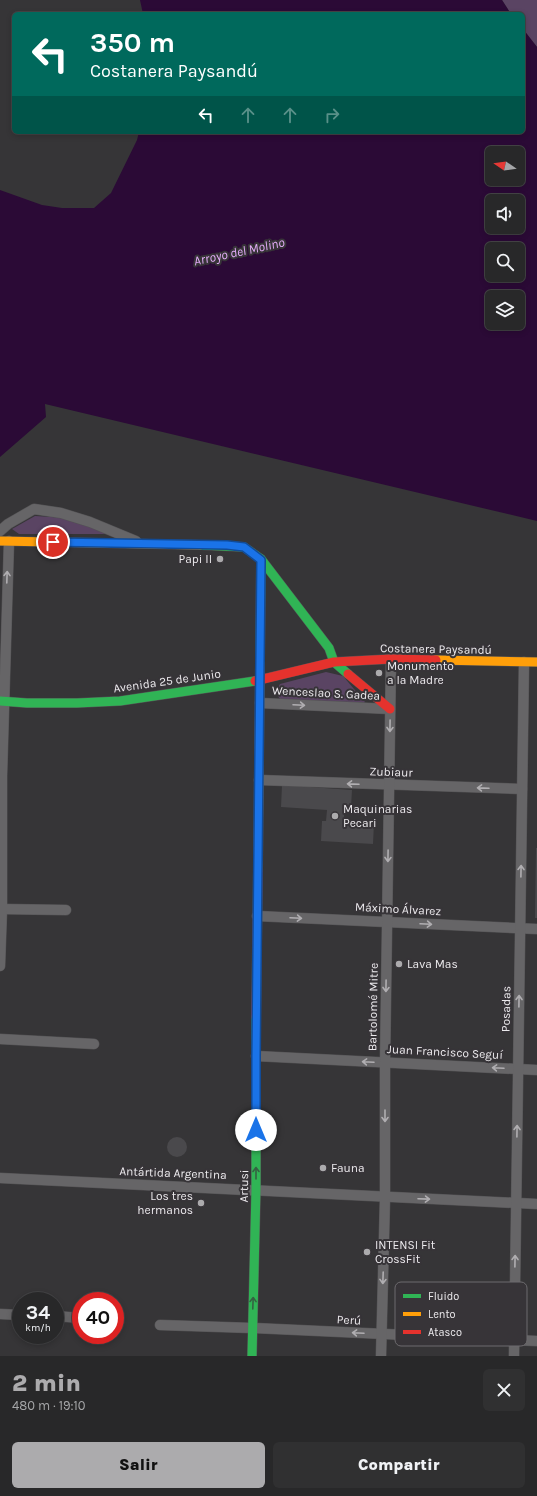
<!DOCTYPE html>
<html lang="es">
<meta charset="utf-8">
<style>
:root{--surface:#282829;--page:#303031;--text:#f1f3f6;--muted:#a5a6a8;--line:#444446;--accent:#acabad}
body{margin:0;font-family:Karla,sans-serif;background:var(--page);color:var(--text);height:100vh;display:flex;flex-direction:column;font-size:15px;white-space:nowrap}
*{box-sizing:border-box;margin:0}
p{font-size:13px;color:var(--muted)}
.icon{flex:none;width:22px;height:22px;fill:none;stroke:currentColor;stroke-width:2;stroke-linecap:round;stroke-linejoin:round}
.map{position:relative;height:1356px;overflow:hidden}
.details{display:flex;flex-direction:column;background:var(--surface);flex:1}
.details>*{flex:none}
.hud{position:absolute;left:12px;top:12px;width:513px;height:122px;border-radius:6px;box-shadow:0 2px 6px #0003,0 0 0 1px var(--line);background:#00695c;color:#fff;overflow:hidden}
.needle{width:26px;rotate:283deg}
.controls{position:absolute;left:485px;top:146px;display:grid;gap:8px}
.controls a{display:grid;place-items:center;width:40px;height:40px;border-radius:6px;background:var(--surface);box-shadow:0 2px 6px #0003,0 0 0 1px var(--line);font-size:20px}
.speed{position:absolute;left:12px;top:1292px;display:flex;gap:8px;font-size:20px;font-weight:700;text-align:center}
.speed>*{display:grid;place-content:center;width:52px;height:52px;border-radius:50%;background:var(--surface);box-shadow:0 2px 6px #0003,0 0 0 1px var(--line);line-height:1}
.speed small{font-size:10px;font-weight:400}
.speed .limit{border:6px solid #d22;background:#fff;color:#111}
.pin{position:absolute;display:grid;place-items:center;width:34px;height:34px;color:#fff;margin:-17px;border:2px solid #fff;border-radius:50%;box-shadow:0 1px 4px #0007}
.me{position:absolute;width:44px;margin:-22px;rotate:0deg;stroke-linejoin:round;filter:drop-shadow(0 0 3px #0008)}
.turn{display:flex;align-items:center;gap:14px;height:84px;padding:0 12px;font-size:18px}
.turn .icon{width:52px;height:52px;stroke-width:2.5}
.turn b{display:block;font-size:28px;line-height:34px}
.lanes{display:flex;align-items:center;height:38px;padding:0 12px;background:#0003;justify-content:center;gap:20px;direction:ltr}
.lanes .off{opacity:.35}
.round{display:grid;place-items:center;flex:none;width:42px;height:42px;border-radius:6px;background:var(--page)}
.head{display:flex;align-items:center;justify-content:space-between;height:68px;padding:0 12px}
h1{font-size:24px;font-weight:800;line-height:30px;color:var(--accent)}
.primary-button{display:flex;gap:8px;margin-top:auto;padding:8px 12px}
.primary-button a{flex:1;height:46px;border-radius:6px;background:var(--accent);color:#111;font-size:16px;font-weight:800;line-height:46px;text-align:center}
.primary-button a+a{background:var(--page);color:var(--text)}
.map>svg:first-child{display:block}
.green{fill:#5a4463}
.water{fill:#2b0a36;fill-rule:evenodd}
.building{fill:#4a494c}
.lines{fill:none;stroke-linecap:round;stroke-linejoin:round}
.street-casing{stroke:#535254;stroke-width:11}
.fast-casing{stroke:#535254;stroke-width:10}
.slow-casing{stroke:#535254;stroke-width:10}
.jam-casing{stroke:#535254;stroke-width:10}
.street{stroke:#666567;stroke-width:10}
.fast{stroke:#30b455;stroke-width:9}
.slow{stroke:#ff9f0a;stroke-width:9}
.jam{stroke:#e5322d;stroke-width:9}
.oneway{stroke:#b0aeb1}
.oneway2{stroke:#356142}
.route-casing{stroke:#114b97;stroke-width:10}
.route{stroke:#1a73e8;stroke-width:7}
.poi-dot{fill:#acabad;stroke:#373438;stroke-width:1.5}
.labels{text-anchor:middle;stroke-width:4;stroke-linejoin:round;paint-order:stroke}
.poi-label{font-size:12px;fill:#eceaed;stroke:#373438;text-anchor:start}
.street-label{font-size:12px;fill:#eceaed;stroke:#373438}
.water-label{font-size:13px;font-style:italic;fill:#e4acf9;stroke:#373438}
.key{fill:#373438;stroke:#6d6b6e;stroke-width:1}
.key-label{font-size:11px;fill:#eceaed}
</style>
<div class="map">
<svg width="537" height="1356" viewBox="0 0 537 1356">
<rect width="100%" height="100%" fill="#363537"/>
<!-- green -->
<g class="green">
<polygon points="502,0 537,0 537,47 523,29 523,14 511,14"/>
<polygon points="35,516 68,518 107,534 19,534 12,529"/>
<polygon points="326,672 343,676 365,702 362,705 280,699 275,692 280,684"/>
</g>
<!-- water -->
<g class="water">
<polygon points="140,0 502,0 511,14 143,14"/>
<path d="M523,29L537,47V521L45,404L46,417L0,457V190L42,205L62,208H94L111,193L137,140L139,132H523ZM492,153H518V179H492ZM492,201H518V227H492ZM492,249H518V275H492ZM492,297H518V323H492Z"/>
</g>
<!-- building -->
<g class="building">
<polygon points="282,785 352,790 351,807 344,811 344,822 374,823 373,844 321,841 322,821 326,821 327,810 281,807"/>
<polygon points="536,848 537,848 537,918 535,918"/>
<circle cx="177" cy="1147" r="10"/>
</g>
<g class="lines">
<defs>
<g id="street">
<polyline points="0,531 8,524 34,509 61,513 90,522 136,541"/>
<polyline points="260,703 390,709"/>
<polyline points="259,780 522,789"/>
<polyline points="0,909 66,910"/>
<polyline points="257,916 537,929"/>
<polyline points="0,966 2,909 2,776 9,541"/>
<polyline points="0,1039 94,1044"/>
<polyline points="256,1056 537,1070"/>
<path d="M0,1178C179,1186 358,1195 537,1204"/>
<polyline points="0,1314 21,1315"/>
<polyline points="55,1316 81,1318"/>
<polyline points="160,1325 252,1328 537,1341"/>
<polyline points="381,1356 385,1198 385,1063 391,659"/>
<polyline points="514,1356 524,662"/>
</g>
<g id="fast">
<polyline points="200,545 244,547 261,559 329,648 334,662 348,674"/>
<polyline points="260,663 261,559"/>
<polyline points="0,701 27,703 77,703 120,701 255,681"/>
<polyline points="252,1356 256,1189 256,1017"/>
</g>
<g id="slow">
<polyline points="0,541 200,545"/>
<polyline points="436,660 537,662"/>
<polyline points="258,871 260,663"/>
</g>
<g id="jam">
<polyline points="348,674 390,709"/>
<polyline points="255,681 334,662 391,659 436,660"/>
<polyline points="256,1017 258,871"/>
</g>
</defs>
<!-- street casing -->
<use href="#street" class="street-casing"/>
<!-- fast casing -->
<use href="#fast" class="fast-casing"/>
<!-- slow casing -->
<use href="#slow" class="slow-casing"/>
<!-- jam casing -->
<use href="#jam" class="jam-casing"/>
<!-- street -->
<use href="#street" class="street"/>
<!-- fast -->
<use href="#fast" class="fast"/>
<!-- slow -->
<use href="#slow" class="slow"/>
<!-- jam -->
<use href="#jam" class="jam"/>
</g>
<!-- one-way arrows -->
<defs><path id="oneway-shaft" d="M-6 0H5M1.5-3L5.5 0L1.5 3" fill="none" stroke-width="1.6" stroke-linecap="round" stroke-linejoin="round"/></defs>
<g class="oneway">
<use href="#oneway-shaft" transform="translate(7 577) rotate(-88)"/>
<use href="#oneway-shaft" transform="translate(299 705) rotate(3)"/>
<use href="#oneway-shaft" transform="translate(390 726) rotate(91)"/>
<use href="#oneway-shaft" transform="translate(353 784) rotate(-178)"/>
<use href="#oneway-shaft" transform="translate(483 788) rotate(-178)"/>
<use href="#oneway-shaft" transform="translate(388 856) rotate(91)"/>
<use href="#oneway-shaft" transform="translate(521 871) rotate(-89)"/>
<use href="#oneway-shaft" transform="translate(296 918) rotate(3)"/>
<use href="#oneway-shaft" transform="translate(426 924) rotate(3)"/>
<use href="#oneway-shaft" transform="translate(386 986) rotate(91)"/>
<use href="#oneway-shaft" transform="translate(519 1001) rotate(-89)"/>
<use href="#oneway-shaft" transform="translate(368 1062) rotate(-177)"/>
<use href="#oneway-shaft" transform="translate(498 1068) rotate(-177)"/>
<use href="#oneway-shaft" transform="translate(385 1116) rotate(90)"/>
<use href="#oneway-shaft" transform="translate(517 1131) rotate(-89)"/>
<use href="#oneway-shaft" transform="translate(424 1199) rotate(2)"/>
<use href="#oneway-shaft" transform="translate(515 1261) rotate(-89)"/>
<use href="#oneway-shaft" transform="translate(383 1278) rotate(92)"/>
<use href="#oneway-shaft" transform="translate(358 1333) rotate(-177)"/>
</g>
<g class="oneway2">
<use href="#oneway-shaft" transform="translate(256 1173) rotate(-90)"/>
<use href="#oneway-shaft" transform="translate(253 1303) rotate(-88)"/>
</g>
<g class="lines">
<defs>
<polyline id="route" points="53,542 227,545 244,547 261,560 256,1056 256,1130"/>
</defs>
<!-- route casing -->
<use href="#route" class="route-casing"/>
<!-- route -->
<use href="#route" class="route"/>
</g>
<!-- markers -->
<g class="poi-dot">
<circle cx="220" cy="559" r="4"/>
<circle cx="379" cy="673" r="4"/>
<circle cx="335" cy="816" r="4"/>
<circle cx="399" cy="964" r="4"/>
<circle cx="323" cy="1168" r="4"/>
<circle cx="201" cy="1203" r="4"/>
<circle cx="367" cy="1252" r="4"/>
</g>
<g class="labels">
<!-- poi labels -->
<g class="poi-label">
<text x="212" y="563" text-anchor="end">Papi II</text>
<text x="387" y="670">Monumento<tspan x="387" dy="14">a la Madre</tspan></text>
<text x="343" y="813">Maquinarias<tspan x="343" dy="14">Pecari</tspan></text>
<text x="407" y="968">Lava Mas</text>
<text x="331" y="1172">Fauna</text>
<text x="193" y="1200" text-anchor="end">Los tres<tspan x="193" dy="14">hermanos</tspan></text>
<text x="375" y="1249">INTENSI Fit<tspan x="375" dy="14">CrossFit</tspan></text>
</g>
<!-- street labels -->
<g class="street-label">
<text transform="translate(436 649) rotate(1)" y="4">Costanera Paysandú</text>
<text transform="translate(167 681) rotate(-8)" y="4">Avenida 25 de Junio</text>
<text transform="translate(326 693) rotate(3)" y="4">Wenceslao S. Gadea</text>
<text transform="translate(391 772) rotate(2)" y="4">Zubiaur</text>
<text transform="translate(398 909) rotate(3)" y="4">Máximo Álvarez</text>
<text transform="translate(373 1007) rotate(-89)" y="4">Bartolomé Mitre</text>
<text transform="translate(506 1009) rotate(-89)" y="4">Posadas</text>
<text transform="translate(445 1052) rotate(3)" y="4">Juan Francisco Seguí</text>
<text transform="translate(173 1173) rotate(2)" y="4">Antártida Argentina</text>
<text transform="translate(244 1186) rotate(-89)" y="4">Artusi</text>
<text transform="translate(349 1320) rotate(3)" y="4">Perú</text>
</g>
<!-- water labels -->
<g class="water-label">
<text transform="translate(239 251) rotate(-12)" y="5">Arroyo del Molino</text>
</g>
</g>
<!-- legend -->
<rect x="395" y="1282" width="132" height="64" rx="6" class="key"/>
<rect x="403" y="1294" width="18" height="4" fill="#30b455"/>
<rect x="403" y="1312" width="18" height="4" fill="#ff9f0a"/>
<rect x="403" y="1330" width="18" height="4" fill="#e5322d"/>
<g class="key-label">
<text x="428" y="1300">Fluido</text>
<text x="428" y="1318">Lento</text>
<text x="428" y="1336">Atasco</text>
</g>
</svg>
<div class="controls">
<a><svg class="needle" viewBox="-14 -14 28 28"><path d="M0-13l5 13h-10z" fill="#e53935"/><path d="M0 13l5-13h-10z" fill="#a5a6a8"/></svg></a>
<a><svg class="icon" aria-label="sound" viewBox="0 0 24 24"><path d="M4 9h4l5-4v14l-5-4H4zM17 9q2 3 0 6"/></svg></a>
<a><svg class="icon" aria-label="search" viewBox="0 0 24 24"><circle cx="10" cy="10" r="6"/><path d="M15 15l6 6"/></svg></a>
<a><svg class="icon" aria-label="layers" viewBox="0 0 24 24"><path d="M12 4l9 5-9 5-9-5zM3 14l9 5 9-5"/></svg></a>
</div>
<div class="speed"><div>34<small>km/h</small></div><div class="limit">40</div></div>
<div class="pin" style="left:53px;top:542px;background:#d93025"><svg class="icon" aria-label="arrive" viewBox="0 0 24 24"><path d="M6 21V4h12l-3 4 3 4H6"/></svg></div>
<svg class="me" style="left:256px;top:1130px" viewBox="-20 -20 40 40"><circle r="19" fill="#fff"/><path d="M0-13L10 11 0 6-10 11z" fill="#1a73e8"/></svg>
<div class="hud">
<div class="turn"><svg class="icon" aria-label="left" viewBox="0 0 24 24"><path d="M17 20v-9H6M10 6l-5 5 5 5"/></svg><div><b>350 m</b>Costanera Paysandú</div></div>
<div class="lanes"><svg class="icon" aria-label="left" viewBox="0 0 24 24"><path d="M17 20v-9H6M10 6l-5 5 5 5"/></svg><svg class="icon off" aria-label="ahead" viewBox="0 0 24 24"><path d="M12 20V5M6 11l6-6 6 6"/></svg><svg class="icon off" aria-label="ahead" viewBox="0 0 24 24"><path d="M12 20V5M6 11l6-6 6 6"/></svg><svg class="icon off" aria-label="right" viewBox="0 0 24 24"><path d="M7 20v-9h11M14 6l5 5-5 5"/></svg></div>
</div>
</div>
<section class="details">
<div class="head"><div><h1>2 min</h1><p>480 m · 19:10</p></div><a class="round"><svg class="icon" aria-label="close" viewBox="0 0 24 24"><path d="M6 6l12 12M18 6L6 18"/></svg></a></div>
<div class="primary-button"><a>Salir</a><a>Compartir</a></div>
</section>
